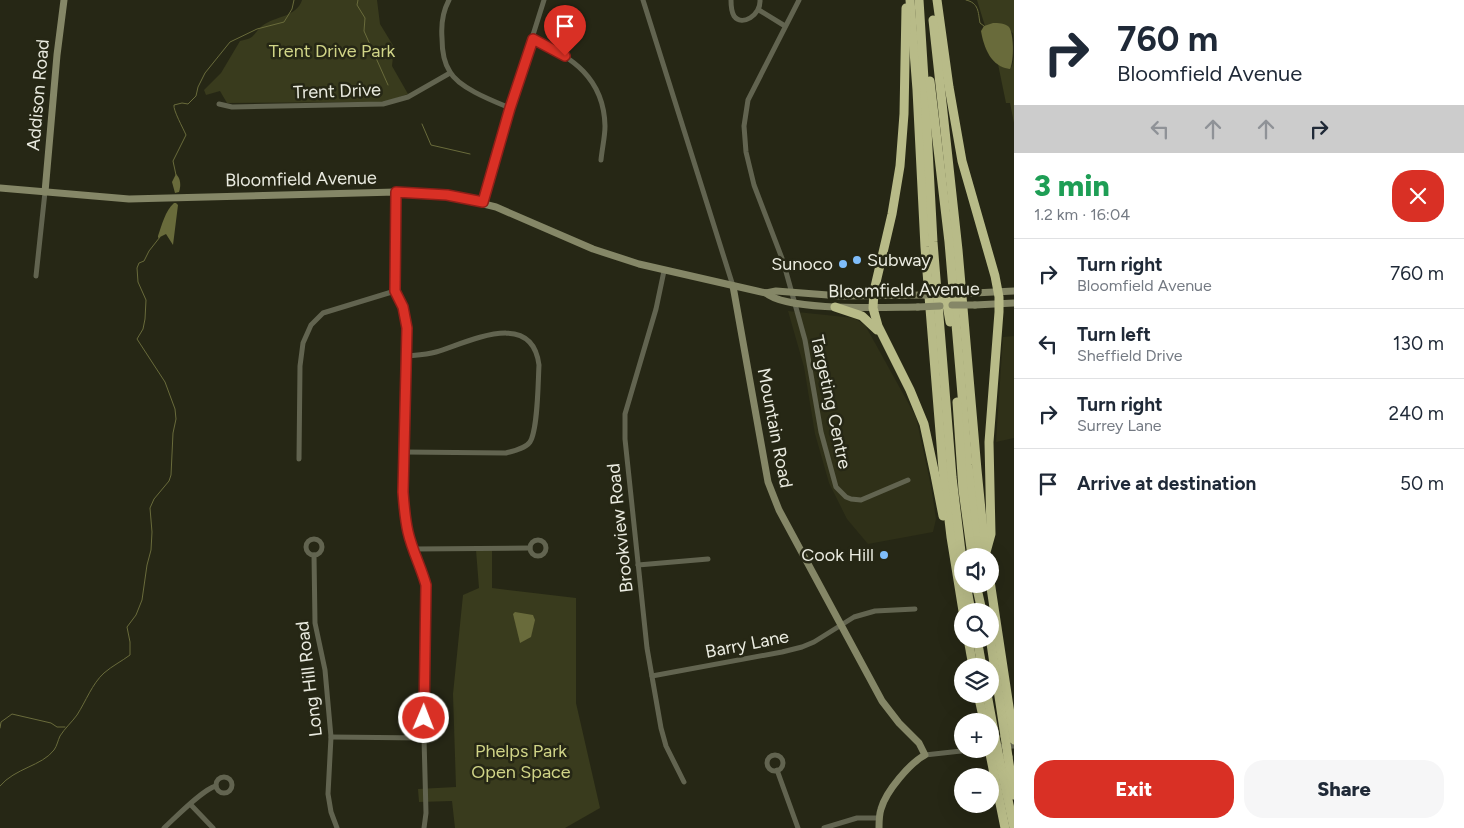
<!DOCTYPE html>
<meta charset="utf-8">
<style>
:root{--surface:#fff;--page:#f6f6f7;--text:#1f2937;--muted:#747a83;--line:#e0e1e3;--accent:#d93025}
body{margin:0;font-family:Figtree,sans-serif;background:var(--page);color:var(--text);height:100vh;display:flex;flex-direction:column;font-size:19px;white-space:nowrap}
*{box-sizing:border-box;margin:0}
p{font-size:16px;color:var(--muted)}
.icon{flex:none;width:28px;height:28px;fill:none;stroke:currentColor;stroke-width:2;stroke-linecap:round;stroke-linejoin:round}
.map{position:relative;flex:1;overflow:hidden}
.details{display:flex;flex-direction:column;background:var(--surface);width:450px}
.details>*{flex:none}
.banner{background:#fff;color:var(--text);overflow:hidden}
.controls{position:absolute;left:954px;top:548px;display:grid;gap:10px}
.controls a{display:grid;place-items:center;width:45px;height:45px;border-radius:50%;background:var(--surface);box-shadow:0 5px 20px #0002;font-size:25px}
.pin{position:absolute;display:grid;place-items:center;width:42px;height:42px;color:#fff;margin:-51px -21px;border-radius:50% 50% 50% 0;rotate:-45deg;box-shadow:0 0 5px #0007}
.pin .icon{rotate:45deg}
.me{position:absolute;width:55px;margin:-28px;rotate:1deg;stroke-linejoin:round;filter:drop-shadow(0 0 4px #0008)}
.turn{display:flex;align-items:center;gap:18px;height:105px;padding:0 20px;font-size:22px}
.turn .icon{width:65px;height:65px;stroke-width:2.5}
.turn b{display:block;font-size:35px;line-height:42px}
.lanes{display:flex;align-items:center;height:48px;padding:0 20px;background:#0003;justify-content:center;gap:25px;direction:ltr}
.lanes .off{opacity:.35}
.round{display:grid;place-items:center;flex:none;width:52px;height:52px;border-radius:20px;background:var(--page)}
.overview{display:flex;align-items:center;justify-content:space-between;height:85px;padding:0 20px}
h1{font-size:30px;font-weight:800;line-height:38px;color:#1e9e55}
.action{display:flex;gap:10px;margin-top:auto;padding:10px 20px}
.action a{flex:1;height:58px;border-radius:20px;background:var(--accent);color:#fff;font-size:20px;font-weight:800;line-height:58px;text-align:center}
.action a+a{background:var(--page);color:var(--text)}
ul{padding:0;list-style:none}
li{display:flex;align-items:center;gap:15px;height:70px;padding:0 20px;border-top:1px solid var(--line)}
li div{flex:1}
li b{display:block;font-size:19px}
li em{font-style:normal}
main{display:flex;flex:1;min-height:0}
.map>svg:first-child{display:block}
.built{fill:#2f3018}
.green{fill:#393b1d}
.water{fill:#696b3b}
.lines{fill:none;stroke-linecap:round;stroke-linejoin:round}
.stream{stroke:#696b3b;stroke-width:1}
.street{stroke:#626450;stroke-width:5}
.secondary{stroke:#858767;stroke-width:7}
.highway{stroke:#b8bb88;stroke-width:9}
.secondary-bridge{stroke:#858767;stroke-width:7}
.highway-bridge{stroke:#b8bb88;stroke-width:9}
.route-casing{stroke:#8d1f18;stroke-width:12}
.route{stroke:#d93025;stroke-width:9}
.poi-dot{fill:#7fbdfa;stroke:#262715;stroke-width:2}
.labels{text-anchor:middle;stroke-width:5;stroke-linejoin:round;paint-order:stroke}
.park-label{font-size:18px;fill:#d0d487;stroke:#262715}
.street-label{font-size:18px;fill:#eaebe0;stroke:#262715}
.poi-label{font-size:18px;fill:#eaebe0;stroke:#262715;text-anchor:end}
</style>
<main>
<div class="map">
<svg width="1014" height="828" viewBox="0 0 1014 828">
<rect width="100%" height="100%" fill="#262715"/>
<!-- built -->
<g class="built">
<polygon points="788,311 854,318 865,325 916,417 931,486 936,519 933,532 868,544 847,519 829,483 815,434 804,367"/>
<polygon points="1014,336 1014,438 996,442 1003,337"/>
</g>
<!-- green -->
<g class="green">
<path d="M302,0H377L380,24L394,47L392,66L408,94L385,102L227,103L220,91L206,95L204,90L221,73L240,41C256,38 251,36 262,26C275,16 297,17 302,0Z"/>
<polygon points="977,0 1014,0 1014,41 1013,33 996,23 985,26"/>
<polygon points="1014,57 1014,123 1010,103 1006,103 998,64 1007,69 1012,66"/>
<polygon points="476,550 492,550 492,588 576,598 576,703 600,808 565,828 455,828 452,801 419,802 418,789 456,787 453,694 463,595 479,588"/>
</g>
<!-- water -->
<g class="water">
<path d="M993,23C998,23 1005,23 1009,27C1014,34 1014,61 1010,69C991,67 984,48 981,31L984,26Z"/>
<path d="M176,174C181,179 181,186 179,192L175,193L172,182Z"/>
<path d="M174,203H176L178,205L173,245L166,234L158,238V236C162,225 165,211 174,203Z"/>
<polygon points="515,612 533,615 535,620 531,637 520,643 513,614"/>
</g>
<g class="lines">
<!-- stream -->
<g class="stream">
<polyline points="358,0 357,5 365,18 364,31 388,85"/>
<path d="M966,0C979,3 978,12 980,23L984,26"/>
<polyline points="422,124 431,145 470,154"/>
<path d="M176,175L173,161L186,135C183,128 173,110 174,105L182,103L188,104L196,96L198,87L205,73L230,42L257,29L284,22L292,9L294,0"/>
<polyline points="0,728 1,722 12,714 51,723 57,727 65,727"/>
<path d="M0,786C15,768 42,766 54,750C57,746 58,740 60,736C65,728 72,722 77,715C86,701 92,684 104,673C112,666 122,661 130,655V642L127,627L136,615L142,600L147,565L151,550L152,532L150,508L154,499L169,481L171,475L173,433L176,419L175,409L165,382L137,339L143,329L145,319L146,300L138,282L137,268L139,263L144,261L149,251L160,237"/>
</g>
<!-- street -->
<g class="street">
<path d="M449,0C443,11 441,25 442,38C442,49 444,63 450,72C459,88 493,101 510,108"/>
<polyline points="643,0 733,286"/>
<path d="M731,0C731,5 731,11 734,16C742,27 761,15 760,0"/>
<polyline points="799,0 748,100 744,126 746,152 754,185 783,261 805,340 821,432 836,487 846,497 851,499 861,500 908,480"/>
<polyline points="759,10 785,26"/>
<path d="M533,39C572,57 604,78 605,126C605,137 602,149 601,160"/>
<polyline points="219,104 232,107 383,104 408,97 450,73"/>
<path d="M396,192L395,291L403,307L407,328L403,492C404,506 405,519 408,532C412,550 421,567 425,585L424,738L426,813L424,828"/>
<polyline points="483,202 510,108 544,0"/>
<polyline points="664,271 656,309 625,414 625,439 647,648 661,728 666,746 684,782"/>
<polyline points="36,276 45,192"/>
<path d="M404,452L506,453C513,451 525,449 530,442C538,429 538,382 539,365C532,308 467,343 436,352C426,355 416,355 405,356"/>
<polyline points="299,459 300,366 303,343 311,325 323,313 395,291"/>
<circle cx="314" cy="547" r="8"/>
<circle cx="538" cy="548" r="8"/>
<polyline points="415,549 530,548"/>
<polyline points="314,555 315,623 325,670 331,737 328,794 331,812 337,828"/>
<polyline points="638,565 708,559"/>
<polyline points="652,676 782,652 802,647 814,642 854,617 875,611 915,609"/>
<polyline points="331,737 424,738"/>
<polyline points="995,747 1014,746"/>
<polyline points="925,755 979,749"/>
<circle cx="775" cy="763" r="8"/>
<polyline points="777,770 798,828"/>
<circle cx="224" cy="785" r="8"/>
<polyline points="191,805 213,828"/>
<path d="M164,828C175,818 203,789 216,786"/>
<polyline points="824,828 857,818 879,818"/>
</g>
<!-- secondary -->
<g class="secondary">
<polyline points="0,188 129,199 396,192 447,195 496,207 593,249 639,264 757,291 766,293 776,291 841,296 925,295"/>
<polyline points="45,192 57,55 64,0"/>
<path d="M733,286L768,482L779,510L882,701L899,723L919,743L925,755C910,763 886,791 881,809C879,815 879,821 879,828"/>
<path d="M766,293C788,312 887,307 918,307"/>
<polyline points="974,293 1014,291"/>
<polyline points="975,305 1014,303"/>
</g>
<!-- highway -->
<g class="highway">
<polyline points="910,0 917,90 925,247 943,469 951,537 963,611"/>
<polyline points="919,0 926,111 933,242 952,477 962,560"/>
<polyline points="937,0 949,87 962,161 995,276 999,297 999,312 989,442 991,534 986,552"/>
<polyline points="906,8 904,114 900,166 892,214 874,291 873,308 878,326 910,390 924,424 935,475 943,516"/>
<polyline points="933,20 958,250 977,470 985,550"/>
<polyline points="930,81 949,242 968,465 978,556"/>
<polyline points="945,294 950,322"/>
<polyline points="835,307 862,316 877,330"/>
<polyline points="957,402 963,490 972,556"/>
<polyline points="990,581 1014,740"/>
<polyline points="966,584 971,611"/>
<polyline points="976,584 982,611"/>
<polyline points="990,637 1005,736"/>
<polyline points="968,639 973,666"/>
<polyline points="977,639 982,666"/>
<polyline points="978,694 984,721"/>
<polyline points="987,694 995,737"/>
<polyline points="989,749 1005,828"/>
<polyline points="999,757 1014,828"/>
<polyline points="1008,757 1014,795"/>
</g>
<!-- secondary-bridge -->
<g class="secondary-bridge">
<polyline points="952,294 974,293"/>
<polyline points="925,295 939,294"/>
<polyline points="952,305 975,305"/>
<polyline points="918,307 940,306"/>
</g>
<!-- highway-bridge -->
<g class="highway-bridge">
<polyline points="1005,736 1008,757"/>
<polyline points="995,737 999,757"/>
</g>
</g>
<g class="lines">
<defs>
<path id="route" d="M424,718L426,585C421,567 412,550 408,532C405,519 404,506 403,492L407,328L403,307L395,291L396,192L447,195L483,202L510,108L533,39L565,56"/>
</defs>
<!-- route casing -->
<use href="#route" class="route-casing"/>
<!-- route -->
<use href="#route" class="route"/>
</g>
<!-- markers -->
<g class="poi-dot">
<circle cx="857" cy="260" r="5"/>
<circle cx="843" cy="264" r="5"/>
<circle cx="884" cy="555" r="5"/>
</g>
<g class="labels">
<!-- park labels -->
<g class="park-label">
<text x="332" y="57">Trent Drive Park</text>
<text x="521" y="757">Phelps Park<tspan x="521" dy="21">Open Space</tspan></text>
</g>
<!-- street labels -->
<g class="street-label">
<text transform="translate(337 91) rotate(-2)" y="6">Trent Drive</text>
<text transform="translate(38 95) rotate(-85)" y="6">Addison Road</text>
<text transform="translate(301 179) rotate(-1)" y="6">Bloomfield Avenue</text>
<text transform="translate(904 290) rotate(-1)" y="6">Bloomfield Avenue</text>
<text transform="translate(831 402) rotate(78)" y="6">Targeting Centre</text>
<text transform="translate(775 428) rotate(79)" y="6">Mountain Road</text>
<text transform="translate(620 528) rotate(-96)" y="6">Brookview Road</text>
<text transform="translate(747 644) rotate(-11)" y="6">Barry Lane</text>
<text transform="translate(309 679) rotate(-97)" y="6">Long Hill Road</text>
</g>
<!-- poi labels -->
<g class="poi-label">
<text x="867" y="266" text-anchor="start">Subway</text>
<text x="833" y="270">Sunoco</text>
<text x="874" y="561">Cook Hill</text>
</g>
</g>
</svg>
<div class="controls">
<a><svg class="icon" aria-label="sound" viewBox="0 0 24 24"><path d="M4 9h4l5-4v14l-5-4H4zM17 9q2 3 0 6"/></svg></a>
<a><svg class="icon" aria-label="search" viewBox="0 0 24 24"><circle cx="10" cy="10" r="6"/><path d="M15 15l6 6"/></svg></a>
<a><svg class="icon" aria-label="layers" viewBox="0 0 24 24"><path d="M12 4l9 5-9 5-9-5zM3 14l9 5 9-5"/></svg></a>
<a>+</a>
<a>−</a>
</div>
<div class="pin" style="left:565px;top:56px;background:#d93025"><svg class="icon" aria-label="arrive" viewBox="0 0 24 24"><path d="M6 21V4h12l-3 4 3 4H6"/></svg></div>
<svg class="me" style="left:424px;top:718px" viewBox="-20 -20 40 40"><circle r="17" fill="#d93025" stroke="#fff" stroke-width="3"/><path d="M0-11L8 9 0 5-8 9z" fill="#fff"/></svg>
</div>
<section class="details">
<div class="banner">
<div class="turn"><svg class="icon" aria-label="right" viewBox="0 0 24 24"><path d="M7 20v-9h11M14 6l5 5-5 5"/></svg><div><b>760 m</b>Bloomfield Avenue</div></div>
<div class="lanes"><svg class="icon off" aria-label="left" viewBox="0 0 24 24"><path d="M17 20v-9H6M10 6l-5 5 5 5"/></svg><svg class="icon off" aria-label="ahead" viewBox="0 0 24 24"><path d="M12 20V5M6 11l6-6 6 6"/></svg><svg class="icon off" aria-label="ahead" viewBox="0 0 24 24"><path d="M12 20V5M6 11l6-6 6 6"/></svg><svg class="icon" aria-label="right" viewBox="0 0 24 24"><path d="M7 20v-9h11M14 6l5 5-5 5"/></svg></div>
</div>
<div class="overview"><div><h1>3 min</h1><p>1.2 km · 16:04</p></div><a class="round" style="background:#d93025;color:#fff"><svg class="icon" aria-label="close" viewBox="0 0 24 24"><path d="M6 6l12 12M18 6L6 18"/></svg></a></div>
<ul>
<li><svg class="icon" aria-label="right" viewBox="0 0 24 24"><path d="M7 20v-9h11M14 6l5 5-5 5"/></svg><div><b>Turn right</b><p>Bloomfield Avenue</p></div><em>760 m</em></li>
<li><svg class="icon" aria-label="left" viewBox="0 0 24 24"><path d="M17 20v-9H6M10 6l-5 5 5 5"/></svg><div><b>Turn left</b><p>Sheffield Drive</p></div><em>130 m</em></li>
<li><svg class="icon" aria-label="right" viewBox="0 0 24 24"><path d="M7 20v-9h11M14 6l5 5-5 5"/></svg><div><b>Turn right</b><p>Surrey Lane</p></div><em>240 m</em></li>
<li><svg class="icon" aria-label="arrive" viewBox="0 0 24 24"><path d="M6 21V4h12l-3 4 3 4H6"/></svg><div><b>Arrive at destination</b></div><em>50 m</em></li>
</ul>
<div class="action"><a>Exit</a><a>Share</a></div>
</section>
</main>
